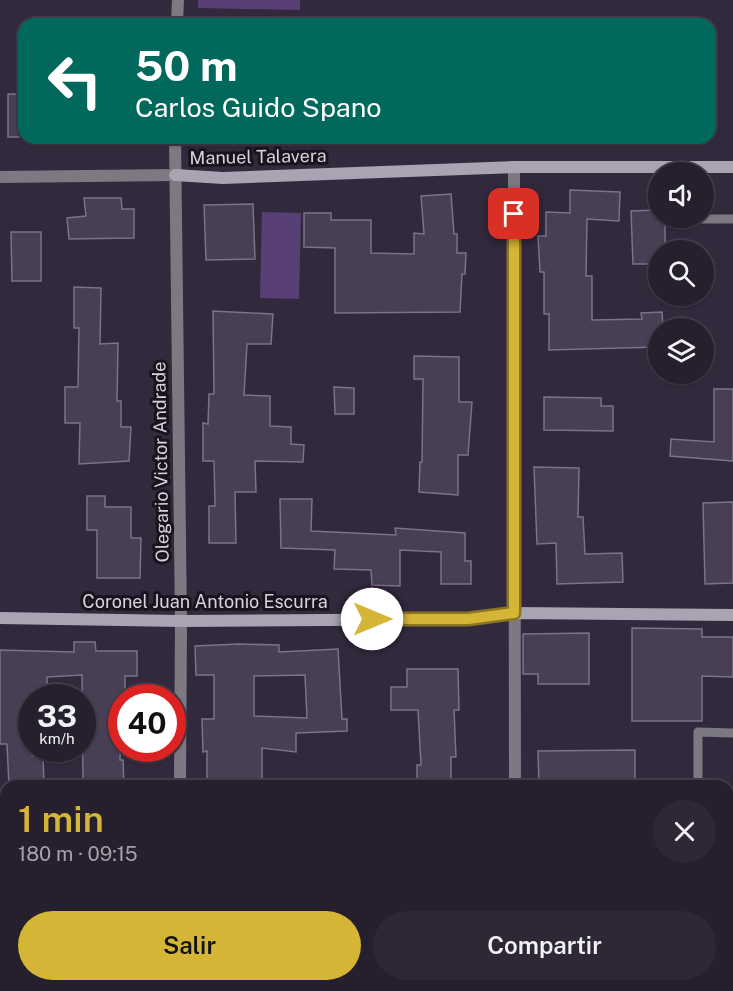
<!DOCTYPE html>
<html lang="es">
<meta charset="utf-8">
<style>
:root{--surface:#261f2e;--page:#2e2736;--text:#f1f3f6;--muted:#a4a2aa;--line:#423d4a;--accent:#d5b535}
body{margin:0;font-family:"Public Sans",sans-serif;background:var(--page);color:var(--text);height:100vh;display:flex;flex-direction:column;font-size:22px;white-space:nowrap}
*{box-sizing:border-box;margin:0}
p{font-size:20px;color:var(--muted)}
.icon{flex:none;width:33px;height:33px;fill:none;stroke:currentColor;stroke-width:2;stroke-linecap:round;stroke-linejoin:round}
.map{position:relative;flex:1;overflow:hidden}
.drawer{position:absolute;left:0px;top:780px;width:734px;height:212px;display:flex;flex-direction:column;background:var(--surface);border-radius:18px 18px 0 0;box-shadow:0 2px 4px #0004,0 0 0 2px var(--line)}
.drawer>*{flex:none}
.top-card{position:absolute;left:18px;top:18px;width:698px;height:126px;border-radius:18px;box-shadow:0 2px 4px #0004,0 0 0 2px var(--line);background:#00695c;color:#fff;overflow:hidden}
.fabs{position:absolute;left:648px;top:162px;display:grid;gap:12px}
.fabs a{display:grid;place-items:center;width:66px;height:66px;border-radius:50%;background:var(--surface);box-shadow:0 2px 4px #0004,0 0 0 2px var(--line);font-size:30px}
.speed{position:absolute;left:18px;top:684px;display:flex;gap:12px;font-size:30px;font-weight:700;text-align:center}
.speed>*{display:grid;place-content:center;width:78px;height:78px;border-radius:50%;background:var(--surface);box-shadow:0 2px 4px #0004,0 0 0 2px var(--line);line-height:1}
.speed small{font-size:15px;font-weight:400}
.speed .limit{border:9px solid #d22;background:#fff;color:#111}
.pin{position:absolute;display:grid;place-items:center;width:51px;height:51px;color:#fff;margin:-26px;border-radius:12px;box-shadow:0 3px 9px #0006}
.me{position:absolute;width:66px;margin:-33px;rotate:90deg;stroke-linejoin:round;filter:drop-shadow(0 0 4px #0008)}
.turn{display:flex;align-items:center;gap:21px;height:126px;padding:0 18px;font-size:27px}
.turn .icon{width:78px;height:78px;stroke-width:2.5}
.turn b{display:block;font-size:42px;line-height:51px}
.round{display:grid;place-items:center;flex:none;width:63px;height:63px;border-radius:32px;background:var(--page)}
.overview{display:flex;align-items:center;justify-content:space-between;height:102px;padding:0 18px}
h1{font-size:36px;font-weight:600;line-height:45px;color:var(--accent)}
.cta{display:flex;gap:12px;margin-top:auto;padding:12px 18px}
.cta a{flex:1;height:69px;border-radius:36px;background:var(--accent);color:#111;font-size:24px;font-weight:600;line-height:69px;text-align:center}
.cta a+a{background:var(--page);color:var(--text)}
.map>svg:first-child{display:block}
.green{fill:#583f75}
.building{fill:#483f54;stroke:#7c7289;stroke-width:1.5;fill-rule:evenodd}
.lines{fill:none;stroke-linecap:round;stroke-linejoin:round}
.lane{stroke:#7d7983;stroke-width:9}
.street{stroke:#7d7983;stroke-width:12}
.secondary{stroke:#aaa3b3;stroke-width:12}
.route-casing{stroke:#8a7622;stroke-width:15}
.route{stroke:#d5b535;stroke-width:10}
.labels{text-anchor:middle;stroke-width:6;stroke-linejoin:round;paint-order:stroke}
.street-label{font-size:18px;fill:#d8d2df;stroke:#18141d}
</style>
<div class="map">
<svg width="733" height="991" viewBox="0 0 733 991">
<rect width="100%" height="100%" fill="#32293d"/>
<!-- green -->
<g class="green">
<polygon points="198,0 300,0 300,10 198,8"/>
<polygon points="262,212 301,213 299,299 260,298"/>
</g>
<!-- building -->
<g class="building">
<rect x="8" y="94" width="16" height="43"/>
<polygon points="570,190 620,192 619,221 587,219 586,276 592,276 592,320 642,319 641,313 662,312 663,328 658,328 658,347 549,350 549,314 544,314 544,272 540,272 538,236 546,236 546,212 570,213"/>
<polygon points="451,194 454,234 457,234 457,253 466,253 465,274 462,274 460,312 335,313 335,248 304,247 304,213 331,213 331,220 371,220 371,253 414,254 414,233 424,234 421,196"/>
<polygon points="84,198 121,198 122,209 134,209 134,238 69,239 67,218 86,216"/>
<polygon points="253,204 255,259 206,260 204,205"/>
<polygon points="658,210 658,218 665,218 665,250 658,250 658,264 633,264 631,211"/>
<polygon points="11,232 41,232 41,281 12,281"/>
<polygon points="74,287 101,288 100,344 118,343 117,401 121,401 121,427 131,427 129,461 79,464 80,423 65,423 65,387 78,387 79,328 74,328"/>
<polygon points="213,311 273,314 271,344 247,344 244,395 270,396 270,426 291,427 291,444 304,445 303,462 255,461 256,492 235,492 236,543 209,543 209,506 215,506 214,461 203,461 203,423 208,424 209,394 214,394"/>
<polygon points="414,356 459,357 459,402 472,402 468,455 458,455 458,495 419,492 420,462 422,462 423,379 414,379"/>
<polygon points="334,387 354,388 354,414 335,414"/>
<polygon points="714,389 733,389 733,461 670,456 671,439 714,442"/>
<polygon points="544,397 601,398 601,406 613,406 613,431 544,430"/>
<polygon points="534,467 579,468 578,517 583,517 585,554 622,553 623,582 557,584 556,543 537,544"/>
<polygon points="87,496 105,496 105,507 131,507 131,538 141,538 140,578 97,578 97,530 87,530"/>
<polygon points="280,499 312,499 311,531 396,535 395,528 465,533 465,561 471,561 471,584 441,584 441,552 400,550 400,586 372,585 371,570 334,569 335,550 281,548"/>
<polygon points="733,502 733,583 705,584 703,503"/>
<polygon points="632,628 702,629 702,637 733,637 733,677 702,676 702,721 632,721"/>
<polygon points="589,633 589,684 538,684 538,674 523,674 523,634"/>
<polygon points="74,642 95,642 96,651 137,651 137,676 125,676 125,698 122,698 120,760 123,760 124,786 83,786 82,675 47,677 47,698 32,698 32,756 43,756 44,786 9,786 7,744 0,744 0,650 74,652"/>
<path d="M239,644L279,645V652L338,649L342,719H347V731L296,733V752L262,748V786H207V751L203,752L202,719H214V675H196L195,646ZM305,675L307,718L254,716V676Z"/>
<polygon points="407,669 458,669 459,710 454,710 456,757 451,757 451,786 417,786 417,765 421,765 418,710 391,710 391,687 407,687"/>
<polygon points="635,750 635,786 539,786 538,751"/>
</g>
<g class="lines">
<!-- lane -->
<g class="lane">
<polyline points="687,219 733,219"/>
<polyline points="698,786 698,732 733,733"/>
<polyline points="728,919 733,919"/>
<polyline points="728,958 733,958"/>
<polyline points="681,991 681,986"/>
</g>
<!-- street -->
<g class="street">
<polyline points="177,24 178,0"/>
<polyline points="175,138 181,621 180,786"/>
<polyline points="514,167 515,786"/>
<polyline points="0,177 175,175"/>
<polyline points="515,986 515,991"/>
<polyline points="179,991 179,986"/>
</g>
<!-- secondary -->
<g class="secondary">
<polyline points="175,175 223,178 514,167 733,167"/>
<polyline points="0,618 181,621 468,619 514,613 733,615"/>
</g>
</g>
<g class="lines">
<defs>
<polyline id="route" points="372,619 468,619 514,613 514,214"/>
</defs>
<!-- route casing -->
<use href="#route" class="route-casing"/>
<!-- route -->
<use href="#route" class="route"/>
</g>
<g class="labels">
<!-- street labels -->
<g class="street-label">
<text transform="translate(258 157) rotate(-1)" y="6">Manuel Talavera</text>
<text transform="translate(161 462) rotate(-91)" y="6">Olegario Victor Andrade</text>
<text x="205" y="608">Coronel Juan Antonio Escurra</text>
</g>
</g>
</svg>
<div class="fabs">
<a><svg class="icon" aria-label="sound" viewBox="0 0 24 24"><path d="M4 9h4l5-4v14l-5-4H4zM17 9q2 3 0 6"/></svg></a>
<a><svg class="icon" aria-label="search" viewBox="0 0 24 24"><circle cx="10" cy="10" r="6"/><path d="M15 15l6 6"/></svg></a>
<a><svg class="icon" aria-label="layers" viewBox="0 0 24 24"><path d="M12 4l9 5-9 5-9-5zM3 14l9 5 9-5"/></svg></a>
</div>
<div class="speed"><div>33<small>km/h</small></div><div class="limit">40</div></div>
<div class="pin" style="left:514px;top:214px;background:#d93025"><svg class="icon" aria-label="arrive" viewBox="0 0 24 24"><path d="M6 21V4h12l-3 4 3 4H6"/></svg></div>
<svg class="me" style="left:372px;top:619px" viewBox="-20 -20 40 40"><circle r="19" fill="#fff"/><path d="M0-13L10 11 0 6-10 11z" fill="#d5b535"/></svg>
<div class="top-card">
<div class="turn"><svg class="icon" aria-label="left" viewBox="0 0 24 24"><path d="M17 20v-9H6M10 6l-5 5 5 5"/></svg><div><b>50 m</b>Carlos Guido Spano</div></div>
</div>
<section class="drawer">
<div class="overview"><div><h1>1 min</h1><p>180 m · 09:15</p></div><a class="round"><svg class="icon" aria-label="close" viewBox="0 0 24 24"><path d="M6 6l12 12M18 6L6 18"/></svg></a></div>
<div class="cta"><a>Salir</a><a>Compartir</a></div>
</section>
</div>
